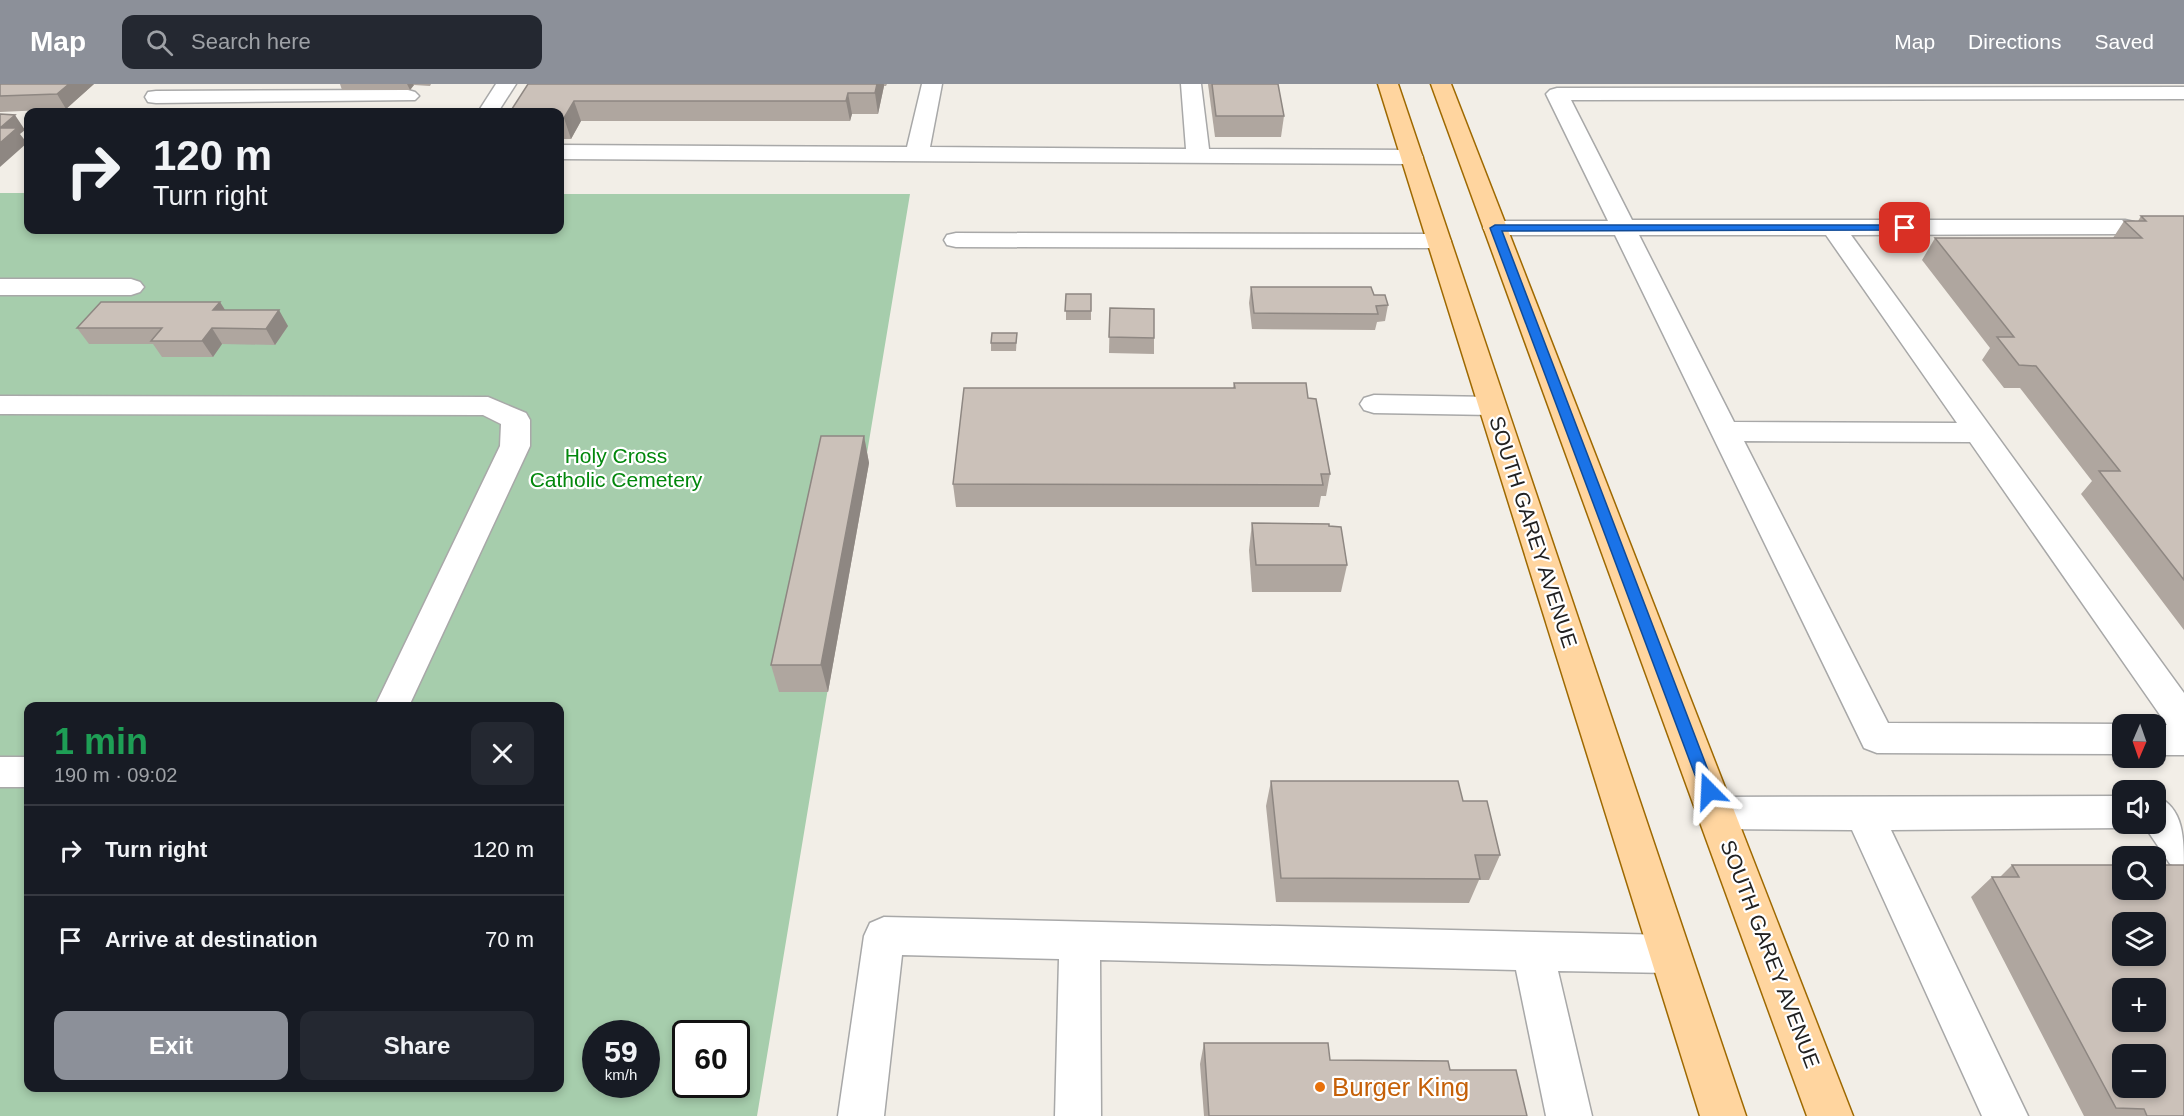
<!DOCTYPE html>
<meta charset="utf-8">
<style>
:root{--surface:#171b24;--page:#242831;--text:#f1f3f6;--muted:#9ea1a6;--line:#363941;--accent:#8c9099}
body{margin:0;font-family:Helvetica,sans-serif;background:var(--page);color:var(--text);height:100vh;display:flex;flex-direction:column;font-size:22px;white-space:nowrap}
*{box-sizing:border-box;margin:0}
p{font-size:20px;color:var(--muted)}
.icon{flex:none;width:33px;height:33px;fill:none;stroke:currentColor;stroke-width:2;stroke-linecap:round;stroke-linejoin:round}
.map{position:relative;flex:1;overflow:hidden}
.details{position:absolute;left:24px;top:618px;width:540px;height:390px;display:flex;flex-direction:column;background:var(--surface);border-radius:12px;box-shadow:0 3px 9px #0003}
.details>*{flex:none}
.top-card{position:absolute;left:24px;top:24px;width:540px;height:126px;border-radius:12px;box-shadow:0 3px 9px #0003;background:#171b24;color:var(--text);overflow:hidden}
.needle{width:39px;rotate:182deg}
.buttons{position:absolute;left:2112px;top:630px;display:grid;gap:12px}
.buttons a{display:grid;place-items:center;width:54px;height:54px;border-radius:12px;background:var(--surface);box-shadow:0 3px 9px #0003;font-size:30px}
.speed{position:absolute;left:582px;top:936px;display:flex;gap:12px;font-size:30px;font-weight:700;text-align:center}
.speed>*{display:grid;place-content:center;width:78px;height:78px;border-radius:50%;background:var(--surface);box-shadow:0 3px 9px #0003;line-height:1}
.speed small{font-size:15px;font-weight:400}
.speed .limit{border:3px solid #111;border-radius:9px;background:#fff;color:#111}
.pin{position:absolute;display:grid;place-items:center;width:51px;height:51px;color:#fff;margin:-26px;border-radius:12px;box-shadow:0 3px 9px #0006}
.me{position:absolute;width:66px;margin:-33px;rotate:339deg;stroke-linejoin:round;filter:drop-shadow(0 0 4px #0008)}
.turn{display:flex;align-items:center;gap:21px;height:126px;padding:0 30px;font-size:27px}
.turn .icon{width:78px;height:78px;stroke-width:2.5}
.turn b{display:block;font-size:42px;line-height:51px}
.round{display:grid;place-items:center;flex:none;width:63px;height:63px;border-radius:12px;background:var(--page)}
.overview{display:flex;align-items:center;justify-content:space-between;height:102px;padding:0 30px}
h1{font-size:36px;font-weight:700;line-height:45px;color:#1e9e55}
.primary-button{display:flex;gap:12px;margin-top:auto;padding:12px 30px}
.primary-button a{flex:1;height:69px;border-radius:12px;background:var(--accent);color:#fff;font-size:24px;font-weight:700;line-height:69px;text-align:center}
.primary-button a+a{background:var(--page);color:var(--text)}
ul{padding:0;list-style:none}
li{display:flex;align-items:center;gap:18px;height:90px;padding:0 30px;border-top:2px solid var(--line)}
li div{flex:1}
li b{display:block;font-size:22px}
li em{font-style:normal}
header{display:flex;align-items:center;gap:36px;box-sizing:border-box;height:84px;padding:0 30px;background:var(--accent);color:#fff}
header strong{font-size:28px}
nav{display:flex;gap:33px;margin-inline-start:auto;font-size:21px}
.search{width:420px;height:54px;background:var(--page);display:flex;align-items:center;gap:15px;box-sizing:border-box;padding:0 21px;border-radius:12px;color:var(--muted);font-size:22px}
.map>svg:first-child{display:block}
.cemetery{fill:#a6cdac;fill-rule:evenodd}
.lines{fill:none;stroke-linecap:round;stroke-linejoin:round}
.minor-casing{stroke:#a8a8a8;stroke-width:3}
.major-casing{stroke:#9e6900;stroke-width:3}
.minor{fill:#fff;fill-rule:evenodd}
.major{fill:#ffd59f;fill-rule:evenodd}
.wall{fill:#afa69f}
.shaded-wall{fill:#8e8782}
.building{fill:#cbc1b9;stroke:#8e8782;stroke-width:1.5;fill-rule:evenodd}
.route{fill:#1a73e8;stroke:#114b97;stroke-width:1.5}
.food-dot{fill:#e8710a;stroke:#fff;stroke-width:2}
.labels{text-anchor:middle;stroke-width:4.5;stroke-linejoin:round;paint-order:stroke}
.park-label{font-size:21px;fill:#02870c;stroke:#fff}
.street-label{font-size:21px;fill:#212121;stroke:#fff}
.near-food-label{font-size:26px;fill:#c56008;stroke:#fff;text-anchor:start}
</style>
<header>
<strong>Map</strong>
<div class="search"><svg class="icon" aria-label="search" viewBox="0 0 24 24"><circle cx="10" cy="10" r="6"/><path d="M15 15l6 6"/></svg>Search here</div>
<nav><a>Map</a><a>Directions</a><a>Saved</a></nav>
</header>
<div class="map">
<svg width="2184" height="1032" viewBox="0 0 2184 1032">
<rect width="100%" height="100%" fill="#f2eee7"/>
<!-- cemetery -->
<path class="cemetery" d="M0,109H28V146H560V110H910L757,1032H0ZM28,622H560V1004H28ZM596,950H646V1000H596ZM686,950H736V1000H686Z"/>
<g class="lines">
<defs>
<g id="minor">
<polygon points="496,0 516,0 498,28 478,28"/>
<polygon points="922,0 942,0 930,63 1186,65 1181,0 1201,0 1209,65 1412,66 1420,68 1423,73 1420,78 1412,80 560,75 560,61 907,63"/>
<path d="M2184,3V15L1571,16L1632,136H2125L2134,138L2137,143L2134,148L2125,150L1851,151L2184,609V671H2156V641H2167L1970,358L1744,357L1888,639L2123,640L2122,670L1877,669L1864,664L1615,151H1495L1486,149L1483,144L1486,139L1495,137H1608L1546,10L1550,6L1557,4ZM1639,151H1826L1957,339L1734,338Z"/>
<polygon points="408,6 415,8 419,12 415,16 156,19 148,18 145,13 148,8 156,7"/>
<polygon points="956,149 1439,150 1448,152 1451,157 1448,162 1439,164 956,163 947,161 944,156 947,151"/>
<polygon points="0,195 131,195 140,198 144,203 140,208 131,211 0,211"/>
<polygon points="1374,311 1492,313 1502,316 1506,322 1502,328 1492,331 1374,329 1364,326 1360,320 1364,314"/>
<polygon points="0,312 488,313 526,329 530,336 530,362 409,622 375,622 500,362 501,340 483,331 0,330"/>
<rect x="0" y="673" width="28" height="30"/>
<polygon points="2122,712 2122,740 2135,740 2122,744 1891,746 2028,1032 1982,1032 1852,746 1717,745 1704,740 1698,729 1704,718 1717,713"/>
<path d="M2156,712C2184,724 2184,754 2184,785L2170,780L2143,740H2156Z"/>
<polygon points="884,833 1670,851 1685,856 1691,870 1685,884 1670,889 1558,887 1592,1032 1546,1032 1516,886 1100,876 1101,1032 1055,1032 1059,875 902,871 884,1032 838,1032 864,852 870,839"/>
</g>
<g id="major">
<polygon points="1378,0 1398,0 1746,1032 1700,1032"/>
<polygon points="1431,0 1451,0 1853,1032 1807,1032"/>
</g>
</defs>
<!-- minor casing -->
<use href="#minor" class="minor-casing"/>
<!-- major casing -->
<use href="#major" class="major-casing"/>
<!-- minor -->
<use href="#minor" class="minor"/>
<!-- major -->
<use href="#major" class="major"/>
</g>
<!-- wall -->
<g class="wall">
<polygon points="0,0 94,0 66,25 0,28"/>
<polygon points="340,0 431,0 430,2 414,1 410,6 342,6"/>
<polygon points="528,0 887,0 886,2 884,2 878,30 852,30 850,37 581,37 571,55 560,55 560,28"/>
<polygon points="1208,0 1278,0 1284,32 1281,53 1215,53"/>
<polygon points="2141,132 2184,132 2184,546 2081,410 2092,397 2020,304 2004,304 1982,276 1990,264 1922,176 1935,154 2113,154 2124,137 2138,137"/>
<polygon points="1251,203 1374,211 1388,221 1385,237 1377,238 1375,246 1252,245 1249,219"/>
<rect x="1066" y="210" width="25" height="26"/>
<polygon points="220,218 225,226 288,242 275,261 222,260 213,273 162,273 153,260 89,260 77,244"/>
<polygon points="1110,224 1154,254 1154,270 1109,269"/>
<polygon points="1017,249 1016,267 991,267 991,259"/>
<polygon points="1234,299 1308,314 1330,390 1326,412 1321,412 1319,423 956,423 953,400 1233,304"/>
<polygon points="864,352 869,379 828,608 779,608 771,581"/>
<polygon points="1252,439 1329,442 1347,481 1341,508 1252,508 1249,466"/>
<polygon points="1271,697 1463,717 1500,771 1489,796 1479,796 1469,819 1276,818 1266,722"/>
<polygon points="2012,781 2184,1032 2084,1032 1971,813 1992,793 2000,793"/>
<polygon points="1204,959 1330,976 1450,986 1527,1032 1204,1032 1200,980"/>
</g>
<!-- shaded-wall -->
<g class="shaded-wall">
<polygon points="69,0 94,0 66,25 57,10"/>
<polygon points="407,0 413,0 414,1 410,6"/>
<polygon points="877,0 884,0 884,2 878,30 875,9"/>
<polygon points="848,9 852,30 850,37 846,17"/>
<polygon points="574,17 581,37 571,55 564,34"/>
<polygon points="15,31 25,46 20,50 27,59 0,83 0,44"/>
<polygon points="220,218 230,234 213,226"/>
<polygon points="279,226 288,242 275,261 266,245"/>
<polygon points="212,244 222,260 213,273 202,257"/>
<polygon points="864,352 869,379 828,608 821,581"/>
</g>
<!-- building -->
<g class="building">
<polygon points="0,0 69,0 57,10 0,12"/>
<polygon points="528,0 877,0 875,9 848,9 846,17 574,17 564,34 560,34 560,28 510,28"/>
<polygon points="1212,0 1278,0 1284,32 1216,32"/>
<polygon points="151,27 150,28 115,28 116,28"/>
<polygon points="389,27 388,28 344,28"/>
<polygon points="0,30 15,31 0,44"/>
<polygon points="0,44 17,44 0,59"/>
<polygon points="2141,132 2184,132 2184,496 2099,387 2120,387 2036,282 2019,281 1997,253 2014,253 1935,154 2142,154 2124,137 2146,137"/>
<polygon points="1251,203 1371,203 1374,211 1385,211 1388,221 1376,222 1378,230 1254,229"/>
<polygon points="1066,210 1091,210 1091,227 1065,227"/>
<polygon points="101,218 220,218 213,226 279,226 266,245 212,244 202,257 151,257 162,244 77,244"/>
<polygon points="1110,224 1154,225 1154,254 1109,253"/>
<polygon points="992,249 1017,249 1016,259 991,259"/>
<polygon points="1234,299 1306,299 1308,314 1316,315 1330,390 1321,390 1323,401 953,400 964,304 1235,304"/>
<polygon points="821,352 864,352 821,581 771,581"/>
<polygon points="1252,439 1329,440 1329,442 1341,443 1347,481 1256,481"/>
<polygon points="1271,697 1458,697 1463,717 1487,717 1500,771 1475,771 1480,795 1281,794"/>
<path d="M2012,781H2122V806H2156V781H2184V1032H2147L2144,1025L2116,1024L1992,793H2019ZM2122,838H2156V872H2122ZM2122,904H2156V938H2122ZM2122,970H2156V1004H2122Z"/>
<polygon points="1204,959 1328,959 1330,976 1448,977 1450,986 1516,986 1527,1032 1209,1032"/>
</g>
<!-- route -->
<polygon class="route" points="1905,141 1910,144 1908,146 1502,147 1716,707 1709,714 1701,707 1490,144 1495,141"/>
<!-- markers -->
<circle class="food-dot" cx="1320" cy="1003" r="6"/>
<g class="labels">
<!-- park labels -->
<g class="park-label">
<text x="616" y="379">Holy Cross<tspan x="616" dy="24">Catholic Cemetery</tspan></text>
</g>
<!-- street labels -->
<g class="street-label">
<text transform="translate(1533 448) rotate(72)" y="7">SOUTH GAREY AVENUE</text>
<text transform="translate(1770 870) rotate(69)" y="7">SOUTH GAREY AVENUE</text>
</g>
<!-- near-food labels -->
<g class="near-food-label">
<text x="1332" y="1012">Burger King</text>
</g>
</g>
</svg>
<div class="buttons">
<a><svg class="needle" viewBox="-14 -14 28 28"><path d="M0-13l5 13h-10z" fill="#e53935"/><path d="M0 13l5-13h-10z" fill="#9ea1a6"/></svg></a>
<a><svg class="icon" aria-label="sound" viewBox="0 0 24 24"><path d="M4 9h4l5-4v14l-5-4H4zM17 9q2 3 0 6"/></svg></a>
<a><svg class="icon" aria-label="search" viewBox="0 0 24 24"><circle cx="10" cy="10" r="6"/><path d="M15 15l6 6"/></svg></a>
<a><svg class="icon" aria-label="layers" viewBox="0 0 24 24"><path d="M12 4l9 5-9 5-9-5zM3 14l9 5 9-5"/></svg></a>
<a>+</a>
<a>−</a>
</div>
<div class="speed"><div>59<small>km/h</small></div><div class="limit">60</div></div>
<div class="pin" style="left:1905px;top:144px;background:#d93025"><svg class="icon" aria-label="arrive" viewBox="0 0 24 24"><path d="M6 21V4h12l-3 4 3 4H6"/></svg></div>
<svg class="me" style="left:1709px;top:707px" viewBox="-20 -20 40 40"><path d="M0-17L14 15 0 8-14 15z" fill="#1a73e8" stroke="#fff" stroke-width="4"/></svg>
<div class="top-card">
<div class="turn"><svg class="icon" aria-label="right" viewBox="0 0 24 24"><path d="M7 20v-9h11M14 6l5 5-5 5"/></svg><div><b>120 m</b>Turn right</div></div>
</div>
<section class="details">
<div class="overview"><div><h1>1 min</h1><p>190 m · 09:02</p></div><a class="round"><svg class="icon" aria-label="close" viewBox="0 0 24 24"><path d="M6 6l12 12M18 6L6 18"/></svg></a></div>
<ul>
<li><svg class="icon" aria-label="right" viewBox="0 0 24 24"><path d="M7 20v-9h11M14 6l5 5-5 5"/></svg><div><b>Turn right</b></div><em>120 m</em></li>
<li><svg class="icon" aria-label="arrive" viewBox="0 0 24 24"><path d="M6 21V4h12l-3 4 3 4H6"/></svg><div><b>Arrive at destination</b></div><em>70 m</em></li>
</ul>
<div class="primary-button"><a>Exit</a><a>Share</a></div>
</section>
</div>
